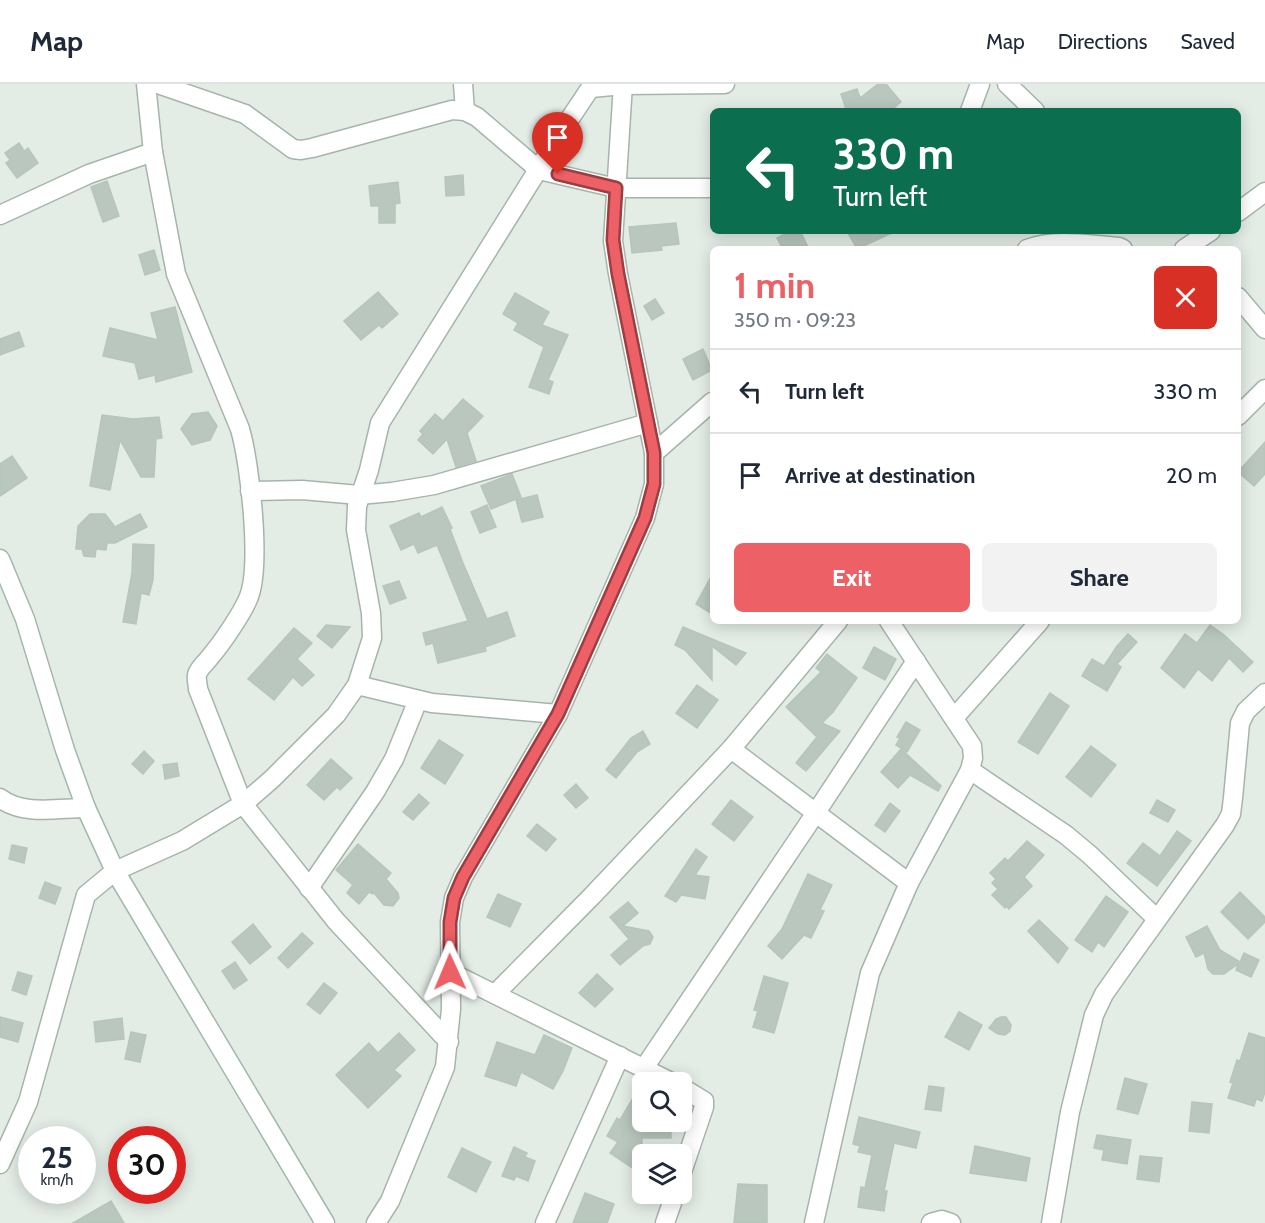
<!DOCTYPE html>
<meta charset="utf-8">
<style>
:root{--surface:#fff;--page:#f2f2f3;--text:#1f2937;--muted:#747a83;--line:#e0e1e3;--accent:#ed6065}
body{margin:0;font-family:Cabin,sans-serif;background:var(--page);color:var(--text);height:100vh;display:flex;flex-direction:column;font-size:22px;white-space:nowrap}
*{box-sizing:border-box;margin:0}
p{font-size:20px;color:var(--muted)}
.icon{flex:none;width:33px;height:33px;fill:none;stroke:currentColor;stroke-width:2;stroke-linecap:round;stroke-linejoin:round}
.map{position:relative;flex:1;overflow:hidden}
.details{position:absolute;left:710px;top:162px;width:531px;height:378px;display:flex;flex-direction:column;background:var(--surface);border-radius:9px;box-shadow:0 3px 15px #0003}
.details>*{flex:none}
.hud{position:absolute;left:710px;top:24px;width:531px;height:126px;border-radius:9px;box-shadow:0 3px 15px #0003;background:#0b6e4f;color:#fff;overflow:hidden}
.fabs{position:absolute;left:632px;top:988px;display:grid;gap:12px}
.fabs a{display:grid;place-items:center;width:60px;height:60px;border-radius:9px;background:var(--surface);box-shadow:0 3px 15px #0003;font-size:30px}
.speed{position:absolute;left:18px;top:1042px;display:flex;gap:12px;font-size:30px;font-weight:700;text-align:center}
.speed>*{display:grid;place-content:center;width:78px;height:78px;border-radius:50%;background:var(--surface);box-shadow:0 3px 15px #0003;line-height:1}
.speed small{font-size:15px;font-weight:400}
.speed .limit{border:9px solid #d22;background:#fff;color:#111}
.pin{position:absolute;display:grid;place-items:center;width:51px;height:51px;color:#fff;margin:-62px -26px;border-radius:50% 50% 50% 0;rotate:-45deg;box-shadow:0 0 6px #0007}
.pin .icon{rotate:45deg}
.me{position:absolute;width:66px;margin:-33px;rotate:359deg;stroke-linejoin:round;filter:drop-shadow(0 0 4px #0008)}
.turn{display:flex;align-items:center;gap:21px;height:126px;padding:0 24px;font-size:27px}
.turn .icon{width:78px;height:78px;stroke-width:2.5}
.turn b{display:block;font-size:42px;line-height:51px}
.round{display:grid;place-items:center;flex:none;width:63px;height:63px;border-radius:9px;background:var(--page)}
.head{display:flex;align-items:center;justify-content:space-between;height:102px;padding:0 24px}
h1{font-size:36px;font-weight:700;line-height:45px;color:var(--accent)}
.primary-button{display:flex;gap:12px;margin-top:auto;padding:12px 24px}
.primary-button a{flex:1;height:69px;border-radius:9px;background:var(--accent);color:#fff;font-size:24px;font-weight:700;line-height:69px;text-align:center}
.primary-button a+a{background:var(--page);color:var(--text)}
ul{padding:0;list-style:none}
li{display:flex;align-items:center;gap:18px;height:84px;padding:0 24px;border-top:2px solid var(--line)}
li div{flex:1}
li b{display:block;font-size:22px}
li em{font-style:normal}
header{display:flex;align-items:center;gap:36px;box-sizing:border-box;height:84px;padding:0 30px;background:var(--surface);border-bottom:2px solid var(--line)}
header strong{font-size:28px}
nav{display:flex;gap:33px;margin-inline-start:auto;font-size:21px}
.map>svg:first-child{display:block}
.building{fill:#b9c7be;stroke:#b6c6bb;stroke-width:1.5}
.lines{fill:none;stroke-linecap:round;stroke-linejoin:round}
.street-casing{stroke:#a6b5ab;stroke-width:21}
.secondary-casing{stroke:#a2b8ab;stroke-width:21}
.street{stroke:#fff;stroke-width:18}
.secondary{stroke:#fff;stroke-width:18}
.route-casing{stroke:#9a3e42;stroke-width:15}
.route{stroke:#ed6065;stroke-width:10}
</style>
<header>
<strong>Map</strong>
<nav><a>Map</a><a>Directions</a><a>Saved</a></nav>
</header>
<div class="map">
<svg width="1265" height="1139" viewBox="0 0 1265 1139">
<rect width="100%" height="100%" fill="#e3ede6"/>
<!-- building -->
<g class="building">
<polygon points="878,0 886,0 901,18 890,27 844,27 846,25 841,10 857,5 860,14"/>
<polygon points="19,59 24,67 28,64 38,79 17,94 6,79 10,76 5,69"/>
<polygon points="463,91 464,111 446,112 445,93"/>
<polygon points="107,97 119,132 103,138 91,103"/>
<polygon points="398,98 400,119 395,120 395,139 379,139 379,122 371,122 369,102"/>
<polygon points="676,139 679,160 661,162 662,166 632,169 629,143"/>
<polygon points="790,147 800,147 809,165 783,165 777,154"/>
<polygon points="847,147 896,147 857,165"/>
<polygon points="154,166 160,186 145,191 139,171"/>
<polygon points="378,208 398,230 382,244 379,241 361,256 344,237"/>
<polygon points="515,209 549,228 542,241 568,251 548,296 553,298 549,310 529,303 544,263 514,246 518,239 503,230"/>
<polygon points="655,215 664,229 652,236 644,222"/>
<polygon points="175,223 192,288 156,298 155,291 139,295 135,279 103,272 110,244 158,256 151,229"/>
<polygon points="19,248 24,262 0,271 0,255"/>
<polygon points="703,265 712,286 693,296 683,275"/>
<polygon points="463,315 483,332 467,349 476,377 456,383 447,355 433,370 418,356 423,350 420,347 435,330 443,337"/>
<polygon points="208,328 217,342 210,356 192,361 181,345 192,330"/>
<polygon points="102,331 133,335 159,333 162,354 156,355 154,393 141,393 120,356 110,406 90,402"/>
<polygon points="1265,358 1265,390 1254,402 1238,388"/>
<polygon points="12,372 27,394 0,412 0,380"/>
<polygon points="512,390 521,413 491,425 481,402"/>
<polygon points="537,411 543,433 522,438 516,416"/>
<polygon points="487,421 496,443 480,449 471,428"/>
<polygon points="442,423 452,444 450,445 463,479 487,535 507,528 515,552 485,563 486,567 438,579 433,559 426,561 423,549 468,537 437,461 418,469 414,460 401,466 390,442 419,429 421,433"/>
<polygon points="90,430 105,430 115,443 140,430 147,443 115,459 107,459 106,466 96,465 95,473 84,472 82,465 76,465 78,442"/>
<polygon points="133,460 154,461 153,496 149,511 141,509 136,540 123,538 132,489"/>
<polygon points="712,491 712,530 696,520"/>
<polygon points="399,497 406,514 390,520 383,502"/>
<polygon points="326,541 350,543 332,564 317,552"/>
<polygon points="1210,541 1223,550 1253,578 1243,588 1229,574 1212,597 1198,585 1184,604 1161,584 1185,550 1197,559"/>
<polygon points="683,543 712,555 746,569 736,581 712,562 712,596 685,566 675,561"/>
<polygon points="294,544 312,559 297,575 314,591 302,602 293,593 274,616 248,595"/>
<polygon points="1128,550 1137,558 1117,580 1121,583 1107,607 1082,592 1092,575 1104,582 1117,562"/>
<polygon points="874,563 896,575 885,596 863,584"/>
<polygon points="827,570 857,594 833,628 822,639 840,647 806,687 796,679 817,653 786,623 821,588 816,584"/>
<polygon points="697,601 718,616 697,644 676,629"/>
<polygon points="1050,609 1069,622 1038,670 1018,658"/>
<polygon points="906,638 920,646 907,668 896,661 900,654 897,653"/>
<polygon points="643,647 650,660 637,668 616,694 606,686 631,654"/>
<polygon points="439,656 463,671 445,700 421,684"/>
<polygon points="1091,662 1116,681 1091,713 1066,693"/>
<polygon points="901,665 941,702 938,707 910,691 898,704 881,688"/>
<polygon points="144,667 154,677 143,690 132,680"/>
<polygon points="331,675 352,694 340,706 337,703 324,716 307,701"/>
<polygon points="177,679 179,692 165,695 163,681"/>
<polygon points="576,700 588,714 576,724 564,711"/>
<polygon points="419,710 429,719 413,736 403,728"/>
<polygon points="731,716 753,733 734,757 712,740"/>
<polygon points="1157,716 1175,726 1168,738 1150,729"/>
<polygon points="890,719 900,727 885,748 875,741"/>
<polygon points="537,740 556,755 546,767 527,752"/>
<polygon points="1177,747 1191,757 1157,802 1127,779 1143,759 1160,772"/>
<polygon points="1027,757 1044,771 1024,793 1032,802 1009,825 1006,822 1005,824 992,811 998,805 992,799 996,795 990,789 1005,774 1008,777"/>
<polygon points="358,760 391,789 386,795 398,809 399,814 393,822 384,821 374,809 372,810 369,808 359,820 347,809 353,801 336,786"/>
<polygon points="12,761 27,764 24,779 9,775"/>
<polygon points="696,765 707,773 695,791 709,793 705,815 681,811 676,818 665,812"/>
<polygon points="808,790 832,801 820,826 824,827 811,854 804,851 782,875 768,862 782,845"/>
<polygon points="45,798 61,804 55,820 39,814"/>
<polygon points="1240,808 1265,833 1265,838 1248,855 1221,828"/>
<polygon points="498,810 521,820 510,843 487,833"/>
<polygon points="1106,812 1128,828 1104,863 1098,858 1092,868 1075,856"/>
<polygon points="628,818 638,829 623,842 649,847 653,853 650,860 643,862 620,881 611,871 629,855 610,833"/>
<polygon points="1039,836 1068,864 1058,879 1028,847"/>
<polygon points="253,840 271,863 250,880 232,858"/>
<polygon points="1207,842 1220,866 1240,878 1244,869 1259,876 1251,893 1236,886 1238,880 1224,890 1213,890 1208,885 1204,869 1196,873 1186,853"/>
<polygon points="302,849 313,859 288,884 278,874"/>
<polygon points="235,878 247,896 234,905 222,887"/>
<polygon points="18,888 32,892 26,911 12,906"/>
<polygon points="597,890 613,905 595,923 579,909"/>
<polygon points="764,892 788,899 774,949 753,943 758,927 754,926"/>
<polygon points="324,899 337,909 320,930 307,920"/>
<polygon points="959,928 982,941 969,966 945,953"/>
<polygon points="0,933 23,939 18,958 0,953"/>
<polygon points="1001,933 1006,933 1011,941 1010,947 1005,951 998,950 989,944 996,935"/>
<polygon points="122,934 124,955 96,958 94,938"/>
<polygon points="131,948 146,951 140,978 125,975"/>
<polygon points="399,949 415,966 394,986 401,992 368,1024 336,991 369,959 378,969"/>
<polygon points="1249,949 1265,954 1265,1008 1262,1017 1256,1015 1254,1022 1228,1014 1233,999 1230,998 1237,976 1240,977"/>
<polygon points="544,951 572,964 563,987 553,1005 521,988 516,1002 485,992 497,958 535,971"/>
<polygon points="1125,994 1147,1000 1138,1030 1117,1025"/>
<polygon points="929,1002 944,1004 941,1027 925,1025"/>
<polygon points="633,1014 642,1019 642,1038 671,1040 671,1054 642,1054 642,1084 631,1083 610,1069 618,1058 607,1052 617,1034 620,1036"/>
<polygon points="1192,1018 1212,1020 1209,1049 1189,1047"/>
<polygon points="859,1033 920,1048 916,1064 894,1059 884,1107 887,1107 884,1127 858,1123 861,1103 865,1104 872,1071 858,1068 860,1062 853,1060"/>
<polygon points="1097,1051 1131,1056 1127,1080 1102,1076 1104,1066 1094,1064"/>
<polygon points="975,1062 1030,1074 1026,1097 970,1089"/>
<polygon points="514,1063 527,1069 525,1073 535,1077 528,1097 516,1092 514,1096 502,1092"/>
<polygon points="462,1064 491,1078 476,1108 448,1093"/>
<polygon points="1140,1072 1162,1074 1159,1098 1137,1095"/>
<polygon points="738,1100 767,1101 767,1139 734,1139"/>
<polygon points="585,1109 614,1120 607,1139 573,1139"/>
<polygon points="111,1117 124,1139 73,1139"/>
</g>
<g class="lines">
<defs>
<g id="street">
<path d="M146,0L153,68L176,190L240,345C250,379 262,484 248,515C241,531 222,559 210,573C206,579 199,583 197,591C196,595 198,601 198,605L243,720L336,837L449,958"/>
<polyline points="158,0 245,30 293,65 301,66 312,64 452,26 465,27 477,33 539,86 616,104 712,104"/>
<polyline points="463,0 465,27"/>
<polyline points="1007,0 1035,27"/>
<polyline points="591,4 623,1 725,0"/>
<polyline points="970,27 980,0"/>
<polyline points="1238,128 1265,108"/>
<polyline points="0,131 89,90 153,68"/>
<path d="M1027,165C1056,154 1089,161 1119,163L1123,165"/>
<polyline points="1184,165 1211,147"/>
<polyline points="1238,213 1265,245"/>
<polyline points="1238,332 1265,305"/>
<polyline points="654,369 712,318"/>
<polyline points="250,407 302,406 359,411 392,408 434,401 648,339"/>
<polyline points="357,601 432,619 558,630"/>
<polyline points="954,634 1040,537"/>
<polyline points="731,665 909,799"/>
<polyline points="970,686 1066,751 1090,771 1157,835"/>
<path d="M0,714C23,732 59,724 86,724"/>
<polyline points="309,804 375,708 394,675 418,616"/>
<polyline points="450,888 673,999"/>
<polyline points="495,910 592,812 731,665 838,537"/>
<polyline points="644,984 815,730 916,577"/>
<polyline points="681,1003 704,1017 704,1023 681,1091"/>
<polyline points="0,1080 28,1018 86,811 115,787 182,757 243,720 272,695 336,631 357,601 372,554 371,529 356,446 357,422 369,386 380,339 569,36 593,0"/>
<polyline points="376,1139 390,1117 445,983 451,925 450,838 454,814 463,793 558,630 645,434 654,400 654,369 618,190 613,157 623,0"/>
<polyline points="545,1139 620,972"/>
<polyline points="665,1139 675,1110"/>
<polyline points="814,1139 870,889 909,799 970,686 973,674 972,662 889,537"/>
<polyline points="931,1139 942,1136 951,1139"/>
<polyline points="1051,1139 1070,1028 1094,931 1104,910 1128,876 1225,741 1231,730 1233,714 1240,639 1246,627 1265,609"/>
</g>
<polyline id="secondary" points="0,475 25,535 65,666 86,724 115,787 325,1139"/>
</defs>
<!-- street casing -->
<use href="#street" class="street-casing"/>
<!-- secondary casing -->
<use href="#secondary" class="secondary-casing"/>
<!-- street -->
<use href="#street" class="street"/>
<!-- secondary -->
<use href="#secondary" class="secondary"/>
</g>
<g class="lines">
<defs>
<polyline id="route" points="450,888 450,838 454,814 463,793 558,630 645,434 654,400 654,369 618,190 613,156 616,104 558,90"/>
</defs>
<!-- route casing -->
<use href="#route" class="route-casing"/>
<!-- route -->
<use href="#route" class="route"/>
</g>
</svg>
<div class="fabs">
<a><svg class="icon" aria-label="search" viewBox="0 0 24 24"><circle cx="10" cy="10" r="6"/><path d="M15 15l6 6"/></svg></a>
<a><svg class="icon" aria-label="layers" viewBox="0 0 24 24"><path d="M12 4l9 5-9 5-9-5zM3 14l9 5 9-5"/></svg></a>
</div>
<div class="speed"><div>25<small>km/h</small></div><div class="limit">30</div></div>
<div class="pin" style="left:558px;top:90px;background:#d93025"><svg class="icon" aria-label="arrive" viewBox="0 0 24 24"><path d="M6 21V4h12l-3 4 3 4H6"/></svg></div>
<svg class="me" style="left:450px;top:888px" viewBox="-20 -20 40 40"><path d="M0-17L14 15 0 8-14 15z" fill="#ed6065" stroke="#fff" stroke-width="4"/></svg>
<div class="hud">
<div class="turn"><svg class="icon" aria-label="left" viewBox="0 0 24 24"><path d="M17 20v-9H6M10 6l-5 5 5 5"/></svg><div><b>330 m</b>Turn left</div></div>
</div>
<section class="details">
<div class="head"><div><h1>1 min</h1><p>350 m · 09:23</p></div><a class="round" style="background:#d93025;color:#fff"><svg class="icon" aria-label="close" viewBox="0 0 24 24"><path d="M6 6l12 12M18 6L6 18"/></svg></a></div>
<ul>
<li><svg class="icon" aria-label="left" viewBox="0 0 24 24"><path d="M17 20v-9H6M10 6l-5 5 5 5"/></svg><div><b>Turn left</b></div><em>330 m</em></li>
<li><svg class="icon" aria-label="arrive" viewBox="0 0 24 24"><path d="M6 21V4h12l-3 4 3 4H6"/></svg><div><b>Arrive at destination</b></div><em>20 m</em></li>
</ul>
<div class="primary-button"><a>Exit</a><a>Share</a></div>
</section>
</div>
